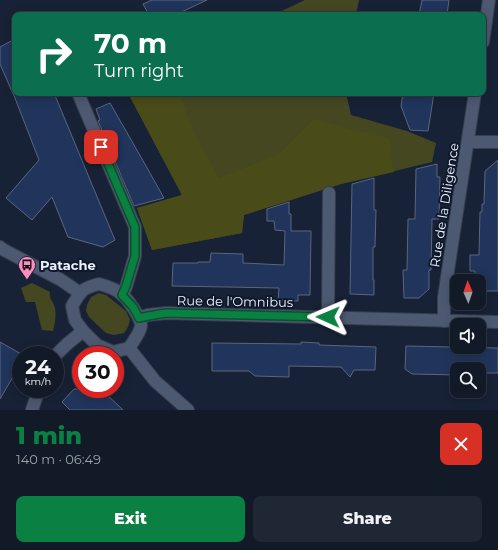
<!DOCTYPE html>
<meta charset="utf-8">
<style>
:root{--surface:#121a28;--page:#1f2734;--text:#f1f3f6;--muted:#9ca1a8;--line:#313845;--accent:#0b8043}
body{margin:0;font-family:Montserrat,sans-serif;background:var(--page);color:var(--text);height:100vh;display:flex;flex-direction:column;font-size:15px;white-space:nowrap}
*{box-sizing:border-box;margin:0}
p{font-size:13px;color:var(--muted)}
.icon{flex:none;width:22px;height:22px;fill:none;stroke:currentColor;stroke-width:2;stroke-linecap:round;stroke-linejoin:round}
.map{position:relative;height:410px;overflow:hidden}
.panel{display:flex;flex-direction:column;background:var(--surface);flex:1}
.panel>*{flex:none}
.hud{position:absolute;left:12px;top:12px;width:474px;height:84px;border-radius:8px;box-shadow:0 2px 10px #0003,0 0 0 1px var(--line);background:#0b6e4f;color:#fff;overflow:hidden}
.needle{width:26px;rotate:358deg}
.fabs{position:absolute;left:450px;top:274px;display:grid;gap:8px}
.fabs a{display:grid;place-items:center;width:36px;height:36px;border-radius:8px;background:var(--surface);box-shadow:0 2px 10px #0003,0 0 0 1px var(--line);font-size:20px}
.speed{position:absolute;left:12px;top:346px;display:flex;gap:8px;font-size:20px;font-weight:700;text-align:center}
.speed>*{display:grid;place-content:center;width:52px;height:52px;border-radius:50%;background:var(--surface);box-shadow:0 2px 10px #0003,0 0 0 1px var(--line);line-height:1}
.speed small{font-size:10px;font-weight:400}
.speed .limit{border:6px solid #d22;background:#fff;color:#111}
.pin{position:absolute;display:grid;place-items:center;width:34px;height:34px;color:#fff;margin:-17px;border-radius:8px;box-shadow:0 2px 6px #0006}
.me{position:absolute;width:44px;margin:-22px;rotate:271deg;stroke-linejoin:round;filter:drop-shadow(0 0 3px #0008)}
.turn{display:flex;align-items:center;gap:14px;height:84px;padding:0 16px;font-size:18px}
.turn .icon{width:52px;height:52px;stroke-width:2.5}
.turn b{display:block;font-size:28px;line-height:34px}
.round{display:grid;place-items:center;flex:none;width:42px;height:42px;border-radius:8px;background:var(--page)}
.summary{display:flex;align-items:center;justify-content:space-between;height:68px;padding:0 16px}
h1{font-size:24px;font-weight:800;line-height:30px;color:var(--accent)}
.cta{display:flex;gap:8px;margin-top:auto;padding:8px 16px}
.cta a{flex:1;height:46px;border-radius:8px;background:var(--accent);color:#fff;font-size:16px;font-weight:800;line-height:46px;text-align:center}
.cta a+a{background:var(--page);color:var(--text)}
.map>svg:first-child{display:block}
.green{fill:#454721}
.forest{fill:#494c18}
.building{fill:#21345b;stroke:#5a667e}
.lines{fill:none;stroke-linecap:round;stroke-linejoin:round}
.street-casing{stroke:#373e4e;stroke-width:14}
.secondary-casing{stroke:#373e4e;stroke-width:14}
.street{stroke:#4d5971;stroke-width:12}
.secondary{stroke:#4d5971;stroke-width:12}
.route-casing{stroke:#07532c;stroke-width:10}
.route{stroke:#0b8043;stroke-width:7}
.labels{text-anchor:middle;stroke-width:4;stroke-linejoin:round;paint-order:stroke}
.street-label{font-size:13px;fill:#ecf2fd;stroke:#0f192c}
.poi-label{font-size:13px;font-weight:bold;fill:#ecf2fd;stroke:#0f192c;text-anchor:start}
</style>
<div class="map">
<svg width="498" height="410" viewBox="0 0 498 410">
<rect width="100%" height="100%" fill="#182236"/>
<!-- green -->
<g class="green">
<polygon points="305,0 359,0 356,15 273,15"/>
<polygon points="128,93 346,93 351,115 407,131 436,143 432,162 341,184 244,215 242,233 152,250 137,208 182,195"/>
<path d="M32,283L50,292C49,298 52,300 54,305C57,313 55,323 53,331L42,330L35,302H26L21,288Z"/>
<polygon points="99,293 106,295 126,311 130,320 128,327 124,333 114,335 106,333 89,317 86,311 87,305 91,297"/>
</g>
<!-- forest -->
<polygon class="forest" points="128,93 179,93 194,132 219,178 279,154 314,119 349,129 389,138 394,172 341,184 244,215 242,233 152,250 137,208 182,195"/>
<!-- building -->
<g class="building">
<polygon points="152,0 207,0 175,15 149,15 143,4"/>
<polygon points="422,0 449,0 447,15 419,15"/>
<polygon points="15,39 15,93 54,93 115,240 103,247 68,237 52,197 32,220 6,198 39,160 13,93 13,94 0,64 0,47"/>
<polygon points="403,93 434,93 428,131 410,130 401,106"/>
<polygon points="110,103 146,166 164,198 134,206 98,121 100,120 96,109"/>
<polygon points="498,160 498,291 479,291 479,281 475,281 475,271 470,271 470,255 479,255 480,212 482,212 482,204 484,204 485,171"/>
<polygon points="437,164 437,177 440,177 439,219 432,219 431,270 429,270 429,289 419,298 404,298 403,270 407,270 408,219 415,219 416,169"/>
<polygon points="374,178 374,210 376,210 375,247 373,247 373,280 374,280 374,295 350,294 352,184"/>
<polygon points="289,202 289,214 291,214 291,231 311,231 310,295 298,295 298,301 278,301 279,288 172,286 173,263 198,263 198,262 210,262 211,253 243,254 243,263 284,265 285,231 275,230 274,221 267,221 267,209"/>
<polygon points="0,342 23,355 21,355 21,363 0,399"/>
<polygon points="301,342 319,343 319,345 376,347 375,370 354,370 350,377 341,367 289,366 289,377 255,376 249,371 212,371 212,343 301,344"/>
<polygon points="406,346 498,348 498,373 485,373 485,375 479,375 479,369 457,369 457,375 412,374 405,369"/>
<polygon points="74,389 101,389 123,410 70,410 62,402"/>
</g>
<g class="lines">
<defs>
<g id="street">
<polyline points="483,42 489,0"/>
<polyline points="78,93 135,227 135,256 126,287 122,295"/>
<polyline points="468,142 498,142"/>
<polyline points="328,317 329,193"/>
<polyline points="139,318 148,315 166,313 498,322"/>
<polyline points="444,321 444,297 475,93"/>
<polyline points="55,356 67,344 83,331"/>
<polyline points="32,410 39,389"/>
</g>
<g id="secondary">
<polyline points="0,247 4,250 61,280 80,293"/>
<path d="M99,284C107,286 115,289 122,294C128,300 141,317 141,326C140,333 133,342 129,348L113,352L97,345L83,331L75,320L72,306C81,291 82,288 99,284Z"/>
<polyline points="129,348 155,381 188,410"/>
</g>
</defs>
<!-- street casing -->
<use href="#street" class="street-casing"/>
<!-- secondary casing -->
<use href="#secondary" class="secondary-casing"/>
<!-- street -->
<use href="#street" class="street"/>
<!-- secondary -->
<use href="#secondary" class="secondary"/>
</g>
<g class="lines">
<defs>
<polyline id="route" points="101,147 135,227 135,256 126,286 122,295 133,307 139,318 148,316 166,313 328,317"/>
</defs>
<!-- route casing -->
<use href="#route" class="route-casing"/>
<!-- route -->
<use href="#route" class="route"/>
</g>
<!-- icons -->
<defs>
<symbol id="bus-pin" viewBox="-11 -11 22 30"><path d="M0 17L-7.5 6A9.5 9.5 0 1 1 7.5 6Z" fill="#fc8fc1" stroke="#0f192c"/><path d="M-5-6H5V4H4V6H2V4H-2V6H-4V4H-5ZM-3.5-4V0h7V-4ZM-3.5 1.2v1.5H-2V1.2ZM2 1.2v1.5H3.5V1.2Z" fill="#111"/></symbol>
</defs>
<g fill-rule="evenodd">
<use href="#bus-pin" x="17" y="255" width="20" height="27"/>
</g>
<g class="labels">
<!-- street labels -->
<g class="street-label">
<text transform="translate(444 205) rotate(-81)" y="5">Rue de la Diligence</text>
<text transform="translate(235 301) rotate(1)" y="5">Rue de l'Omnibus</text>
</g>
<!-- poi labels -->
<g class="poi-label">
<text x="40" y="270">Patache</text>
</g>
</g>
</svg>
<div class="fabs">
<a><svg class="needle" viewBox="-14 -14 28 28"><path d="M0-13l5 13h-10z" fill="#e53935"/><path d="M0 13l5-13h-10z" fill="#9ca1a8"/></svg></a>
<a><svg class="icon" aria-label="sound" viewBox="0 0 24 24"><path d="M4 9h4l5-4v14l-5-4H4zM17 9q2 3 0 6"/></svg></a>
<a><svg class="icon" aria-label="search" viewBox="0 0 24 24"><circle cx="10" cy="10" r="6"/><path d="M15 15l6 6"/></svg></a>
</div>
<div class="speed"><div>24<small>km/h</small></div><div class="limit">30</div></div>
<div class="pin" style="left:101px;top:147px;background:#d93025"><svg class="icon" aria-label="arrive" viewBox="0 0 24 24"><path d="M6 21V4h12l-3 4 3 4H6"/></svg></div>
<svg class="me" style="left:328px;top:317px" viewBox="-20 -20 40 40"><path d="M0-17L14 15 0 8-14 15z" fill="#0b8043" stroke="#fff" stroke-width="4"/></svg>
<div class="hud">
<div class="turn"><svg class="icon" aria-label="right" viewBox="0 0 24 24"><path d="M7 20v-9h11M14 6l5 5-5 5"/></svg><div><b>70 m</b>Turn right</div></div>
</div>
</div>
<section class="panel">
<div class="summary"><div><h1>1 min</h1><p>140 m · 06:49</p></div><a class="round" style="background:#d93025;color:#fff"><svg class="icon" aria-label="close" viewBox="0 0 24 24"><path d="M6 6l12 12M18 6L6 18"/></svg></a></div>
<div class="cta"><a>Exit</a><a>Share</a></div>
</section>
